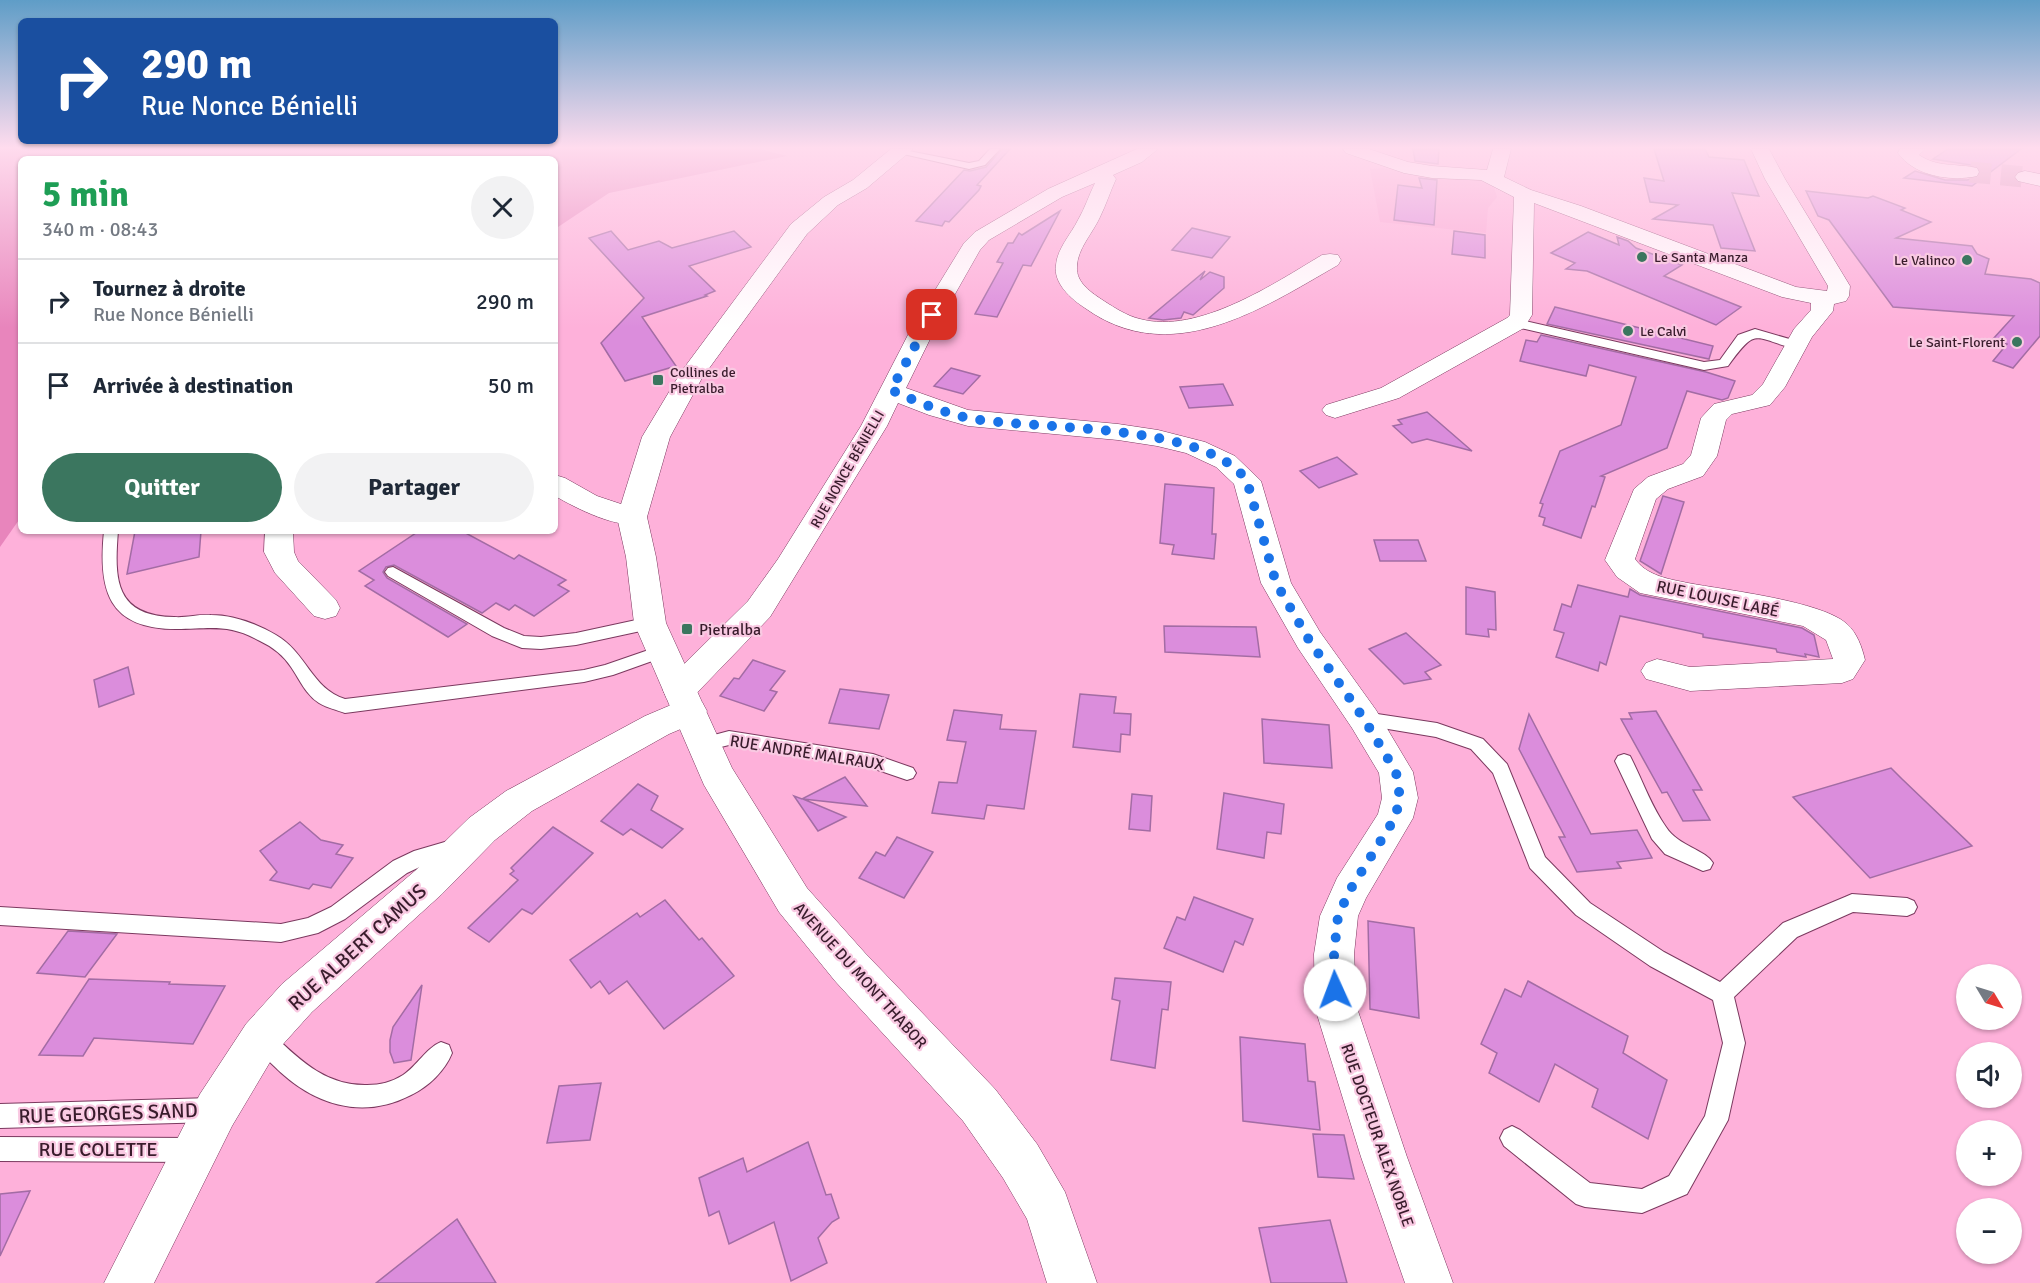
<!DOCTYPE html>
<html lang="fr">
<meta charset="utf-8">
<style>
:root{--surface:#fff;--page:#f2f2f3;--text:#1f2937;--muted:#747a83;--line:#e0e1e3;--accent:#3b765f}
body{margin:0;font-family:Signika,sans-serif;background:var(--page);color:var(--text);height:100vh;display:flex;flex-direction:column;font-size:22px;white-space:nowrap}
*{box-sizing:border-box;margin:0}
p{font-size:20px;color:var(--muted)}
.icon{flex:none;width:33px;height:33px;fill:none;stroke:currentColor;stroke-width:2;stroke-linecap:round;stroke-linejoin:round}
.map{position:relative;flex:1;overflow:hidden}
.panel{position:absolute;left:18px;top:156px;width:540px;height:378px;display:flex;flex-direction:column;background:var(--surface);border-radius:9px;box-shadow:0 2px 4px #0004}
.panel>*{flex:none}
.banner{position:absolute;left:18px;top:18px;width:540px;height:126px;border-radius:9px;box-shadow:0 2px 4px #0004;background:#1a4fa0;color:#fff;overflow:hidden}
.needle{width:39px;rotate:128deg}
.buttons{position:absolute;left:1956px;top:964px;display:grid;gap:12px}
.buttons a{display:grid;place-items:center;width:66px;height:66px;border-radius:50%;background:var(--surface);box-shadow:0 2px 4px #0004;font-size:30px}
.pin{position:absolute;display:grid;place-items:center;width:51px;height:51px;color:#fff;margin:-26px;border-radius:12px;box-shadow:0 3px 9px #0006}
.me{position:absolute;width:66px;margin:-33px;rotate:358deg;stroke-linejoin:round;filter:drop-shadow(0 0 4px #0008)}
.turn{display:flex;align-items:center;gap:21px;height:126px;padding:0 24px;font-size:27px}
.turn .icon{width:78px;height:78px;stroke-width:2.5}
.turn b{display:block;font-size:42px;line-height:51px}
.round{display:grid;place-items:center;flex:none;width:63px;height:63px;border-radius:32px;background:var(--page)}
.headline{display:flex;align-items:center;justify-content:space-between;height:102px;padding:0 24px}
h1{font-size:36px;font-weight:700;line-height:45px;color:#1e9e55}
.button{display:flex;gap:12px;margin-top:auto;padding:12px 24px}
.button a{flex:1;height:69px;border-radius:36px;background:var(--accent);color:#fff;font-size:24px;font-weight:700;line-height:69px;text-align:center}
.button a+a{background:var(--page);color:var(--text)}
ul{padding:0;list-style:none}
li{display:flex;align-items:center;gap:18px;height:84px;padding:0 24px;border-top:2px solid var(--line)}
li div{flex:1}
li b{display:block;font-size:22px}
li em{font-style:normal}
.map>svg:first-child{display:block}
.built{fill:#faa5d3}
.green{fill:#e885bc}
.building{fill:#db8ddc;stroke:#a36ca4;stroke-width:1.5}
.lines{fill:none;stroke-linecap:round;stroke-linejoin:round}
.minor-tunnel{stroke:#d793b7;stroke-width:21;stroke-dasharray:21 10;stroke-linecap:butt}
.service-casing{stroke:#7b395f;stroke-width:2}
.minor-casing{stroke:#7b395f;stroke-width:1}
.tertiary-casing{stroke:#7b395f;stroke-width:1}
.service{fill:#fff;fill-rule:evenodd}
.minor{fill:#fff;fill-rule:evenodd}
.tertiary{fill:#fff;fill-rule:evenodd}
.route{stroke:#1a73e8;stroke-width:10;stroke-dasharray:0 18}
.poi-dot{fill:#3b765f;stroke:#f9c9e2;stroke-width:2}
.labels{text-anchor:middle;stroke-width:4.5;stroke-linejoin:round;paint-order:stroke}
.far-poi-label{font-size:14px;fill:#391c2c;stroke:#f9c9e2;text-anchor:start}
.far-street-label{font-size:14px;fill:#391c2c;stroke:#f9c9e2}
.street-label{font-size:16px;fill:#391c2c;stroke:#f9c9e2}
.poi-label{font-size:16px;fill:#391c2c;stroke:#f9c9e2;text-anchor:start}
.near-street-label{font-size:20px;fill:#391c2c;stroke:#f9c9e2}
</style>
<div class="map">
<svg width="2040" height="1283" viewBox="0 0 2040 1283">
<rect width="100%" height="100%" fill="#feb1da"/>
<!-- built -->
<polygon class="built" points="1383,168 1434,179 1483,180 1493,185 1497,197 1488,208 1486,233 1380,222 1370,169"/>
<!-- green -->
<polygon class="green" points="0,149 760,149 787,156 609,193 555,229 555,159 21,159 21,517 0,547"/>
<!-- building -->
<g class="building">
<polygon points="1002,149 1010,149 977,185 981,186 979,190 949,222 945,221 942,226 916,221 964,170 970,171 986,167"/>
<polygon points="1413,149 1439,149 1438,164 1415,161"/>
<polygon points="1654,149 1705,149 1709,157 1744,160 1759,196 1732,193 1755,251 1721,248 1713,225 1653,219 1678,205 1650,202 1644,178 1664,181"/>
<polygon points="1948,149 2021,149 1972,186 1904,178 1915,171 1945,180 1967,180 1979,177 1981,171 1977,166 1933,159"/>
<polygon points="1419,178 1437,180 1434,225 1394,220 1398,185 1422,188"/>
<polygon points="1806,191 1868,198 1873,196 1905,208 1901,210 1931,222 1896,238 1972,246 1977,254 1989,259 1985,274 2031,279 2040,283 2040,336 2013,368 1993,361 2007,344 1993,339 2014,316 1893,307 1829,220 1818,216"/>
<polygon points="1060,211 1031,266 1023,265 997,317 975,314 1003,263 997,262 1008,243 1013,243 1019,233 1022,235"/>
<polygon points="1192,228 1230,237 1212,258 1172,250"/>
<polygon points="611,231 628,250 659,241 672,248 734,231 751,247 689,266 715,291 705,295 707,296 642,317 676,366 625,381 601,343 644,298 589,238"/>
<polygon points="1454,231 1485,235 1485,258 1452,254"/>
<polygon points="1588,232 1619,245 1617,237 1628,241 1636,248 1682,265 1664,276 1741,307 1716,325 1587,271 1566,269 1575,263 1551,253"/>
<polygon points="1205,271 1200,280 1210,272 1224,277 1224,288 1193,315 1184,312 1181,318 1163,320 1149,318"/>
<polygon points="1555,307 1713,346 1709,359 1547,324"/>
<polygon points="1541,335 1706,372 1735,381 1728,398 1722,400 1687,391 1667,448 1601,476 1605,477 1595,507 1592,506 1581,538 1543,525 1545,518 1539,516 1543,504 1540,503 1560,451 1621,425 1636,377 1589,365 1586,376 1520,361 1526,340 1537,342"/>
<polygon points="951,368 980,376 963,394 934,386"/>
<polygon points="1223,384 1233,405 1189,408 1180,387"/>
<polygon points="1427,412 1472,451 1427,439 1412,443 1393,426 1402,424 1398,420"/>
<polygon points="1337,457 1357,474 1319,488 1300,471"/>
<polygon points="1165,484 1214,488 1212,534 1216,534 1214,559 1172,554 1174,545 1160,543"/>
<polygon points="1663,496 1684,502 1661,574 1640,561"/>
<polygon points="135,531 201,531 199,557 127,574"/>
<polygon points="419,531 462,531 514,559 519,555 566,580 558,585 569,591 534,616 515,605 509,610 496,603 482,613 394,565 386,567 383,572 387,578 467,624 448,637 365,586 374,580 359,571"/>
<polygon points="1374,540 1418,540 1426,561 1380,561"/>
<polygon points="1578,585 1628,597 1630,589 1640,595 1802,628 1814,635 1819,657 1805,654 1806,657 1777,652 1776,649 1703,637 1703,634 1620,616 1606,665 1600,662 1598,671 1556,657 1564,633 1554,630 1562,604 1571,607"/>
<polygon points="1466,587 1495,592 1496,630 1488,629 1489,637 1466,634"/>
<polygon points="1164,626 1256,627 1260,657 1165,652"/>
<polygon points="1406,633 1441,665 1425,672 1431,679 1404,684 1369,649"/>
<polygon points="753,660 785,671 770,690 777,692 764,711 720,696 734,678 739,679"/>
<polygon points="128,667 134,694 99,707 94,680"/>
<polygon points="840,689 889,695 879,729 829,723"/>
<polygon points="1080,694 1116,697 1114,713 1131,714 1130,735 1121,734 1120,752 1073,747"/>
<polygon points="954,710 1002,715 1000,729 1036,731 1024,809 987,805 984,819 932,813 939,782 957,783 966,742 947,740"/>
<polygon points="1656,711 1702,790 1693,790 1710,820 1683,821 1667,792 1662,793 1621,719 1632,719 1629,713"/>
<polygon points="1529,714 1591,834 1637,830 1652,858 1617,862 1621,868 1577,872 1559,837 1565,837 1519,749"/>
<polygon points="1262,719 1329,725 1332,768 1264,763"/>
<polygon points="1891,768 1902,779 1972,846 1870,878 1793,797"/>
<polygon points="845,777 867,806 803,799 846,817 818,831 794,796 802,799"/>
<polygon points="638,784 658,796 651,810 683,829 662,848 631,829 623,835 601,821"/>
<polygon points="1224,793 1284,804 1281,834 1267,832 1264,858 1217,849"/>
<polygon points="1132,794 1152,796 1150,831 1129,829"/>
<polygon points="300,822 321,840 343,845 336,854 353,858 331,888 313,884 309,889 270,880 277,872 260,851"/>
<polygon points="553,827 593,853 532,914 522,909 489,942 468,928 518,880 510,874 514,871 511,868"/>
<polygon points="897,837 933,852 904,898 859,878 876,852 885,856"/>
<polygon points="1194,897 1253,919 1243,945 1235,941 1223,972 1164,948 1177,917 1185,920"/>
<polygon points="665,900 699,940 702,938 734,976 664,1029 627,981 609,994 600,981 591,988 570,960 637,913 640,917"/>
<polygon points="1368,921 1414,928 1419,1018 1370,1009"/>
<polygon points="68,931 117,934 85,977 37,973"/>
<polygon points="1115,978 1171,982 1168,1010 1162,1009 1155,1068 1111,1060 1120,1001 1112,999"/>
<polygon points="89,979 170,982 169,984 225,986 193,1044 94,1038 83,1056 39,1055"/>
<polygon points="1528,981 1628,1036 1623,1053 1667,1080 1648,1139 1592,1107 1598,1089 1555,1064 1539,1102 1489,1073 1497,1053 1481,1044 1505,989 1521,997"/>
<polygon points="422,985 411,1060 394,1063 390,1052 390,1040 393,1027"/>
<polygon points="1240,1037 1305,1044 1308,1081 1315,1082 1320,1130 1243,1121"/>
<polygon points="601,1083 590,1140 547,1143 559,1086"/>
<polygon points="1313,1134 1344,1135 1354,1179 1318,1177"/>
<polygon points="808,1142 826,1195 831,1194 839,1218 832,1222 818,1238 827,1263 791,1281 774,1222 729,1244 719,1211 709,1216 699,1178 743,1158 747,1172"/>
<polygon points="30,1191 0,1256 0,1194"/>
<polygon points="457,1219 496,1283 376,1283"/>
<polygon points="1330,1220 1347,1283 1271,1283 1259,1228"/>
</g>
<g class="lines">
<!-- minor-tunnel -->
<polyline class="minor-tunnel" points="1970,172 2025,177"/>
<defs>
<g id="service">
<polygon points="899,149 969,163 979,161 990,149 1000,149 985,165 969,169 899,153"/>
<path d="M1516,319L1704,362L1720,360L1738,335L1755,329L1800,342L1802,345L1796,349C1753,338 1757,326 1728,366L1704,370L1512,326V320Z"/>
<path d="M104,531H118C114,580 115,616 174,617C187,618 199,614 211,615C233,615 257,624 276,635C306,652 312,689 345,699L584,670L605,665L663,645L669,647L671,651L669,655L613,675L584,682L345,713C337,710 327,708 319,703C306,695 300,680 291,667C284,656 273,647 260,641C227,623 211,629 176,629C108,629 98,590 104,531Z"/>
<polygon points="393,567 504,628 524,636 541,637 576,633 650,617 656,619 658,623 656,627 650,629 576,645 541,649 522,648 492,636 388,576 385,572 388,568"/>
<polygon points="1364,712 1437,723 1483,739 1507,764 1545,857 1590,903 1664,952 1720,982 1783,923 1845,897 1852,894 1907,898 1914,901 1917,907 1914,913 1907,916 1853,912 1797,937 1734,997 1745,1043 1728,1120 1687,1194 1642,1213 1585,1207 1576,1204 1504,1146 1500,1138 1504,1130 1512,1126 1520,1130 1590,1183 1642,1189 1669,1176 1705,1116 1723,1043 1713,1000 1650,966 1576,915 1530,868 1493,773 1471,749 1436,737 1358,724 1355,719 1358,714"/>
<polygon points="729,731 873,754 913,768 916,773 913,778 907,780 872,768 744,746 729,745 705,751 699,749 696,744 699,739"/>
<path d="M1624,754L1630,756C1642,779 1651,806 1666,827C1678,846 1706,850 1713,863L1710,869L1703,871L1665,854L1652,839L1615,761L1618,756Z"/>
<polygon points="455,839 462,841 465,847 462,853 426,864 407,873 345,919 318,933 281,942 0,925 0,907 281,924 308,918 331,907 393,861 414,851"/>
<path d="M261,1027L269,1031C298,1058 324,1086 367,1085C380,1085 392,1082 403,1075C417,1066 426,1048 441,1042L449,1045L452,1053C445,1071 428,1087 411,1095C361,1121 312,1104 274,1066C265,1057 255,1049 250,1038L253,1031Z"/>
<polygon points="212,1098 220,1102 224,1110 220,1118 212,1122 0,1128 0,1104"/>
<polygon points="0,1137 195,1138 203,1142 207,1150 203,1158 195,1162 0,1161"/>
</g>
<g id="minor">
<path d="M1137,149H1158L1142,162L1113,175L1116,179C1110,192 1106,205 1100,217C1093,233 1077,249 1077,267C1076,283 1092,293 1104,301C1115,308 1127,316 1140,319C1198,335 1275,283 1322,255L1330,254L1338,255L1341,260L1338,265C1260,310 1170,369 1085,308C1071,299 1053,283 1056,265C1057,249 1071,234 1078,220C1085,208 1089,195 1095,183L1062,197L989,240L980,250L934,331L906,388L968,410L1118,424L1158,430L1205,442L1235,456L1261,481L1291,583L1320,632L1376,710L1413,772L1418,798L1413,818L1366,898L1358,916L1354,954L1357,1008L1407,1157L1453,1283H1405L1361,1157L1315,1008L1314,954L1320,916L1337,878L1378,814L1382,798L1379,773L1352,728L1298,648L1261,583L1234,484L1216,467L1186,453L1157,446L1118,440L968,426L929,415L898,403L887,426L770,617L691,699L702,702L707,711L702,720L669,734L532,811L495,840L442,894L312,1012L276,1052L232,1126L154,1283H104L200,1094L246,1024L282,984L416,870L469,818L506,791L645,716L678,702L667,699L663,690L667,681L748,601L778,559L861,426L910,331L964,243L975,232L1048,189Z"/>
<path d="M1343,149H1369L1408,162L1432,166L1487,170L1493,149H1511L1504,177L1531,190L1581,206L1796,287L1827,291L1828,286L1765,179L1751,149H1769L1785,179L1850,286L1849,296L1846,301L1834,304L1833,311L1812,337L1785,387L1770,405L1732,414L1726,420L1717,456L1703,476L1668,489L1656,499L1635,559C1647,576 1669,579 1688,583C1725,590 1822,601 1847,624C1857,633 1862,647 1865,660L1853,679L1842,683L1690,691L1646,679L1641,671L1646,663L1657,659L1690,667L1833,659L1826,640L1803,626L1640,593L1617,577L1605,560L1634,489L1648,477L1683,464L1691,455L1701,418L1714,404L1752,395L1763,384L1794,329L1811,310V303L1782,297L1534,203L1532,315L1524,328L1399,398L1335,418L1326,415L1322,410L1326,405L1381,388L1507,318L1510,315L1514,197L1481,180L1432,178L1404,173L1346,153Z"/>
<path d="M1900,149H1925L1919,155C1938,168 1956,163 1977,168L1979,172L1977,176C1951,182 1914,176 1898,153Z"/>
<polygon points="2025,171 2040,174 2040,186 2018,181 2015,177 2018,173"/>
<path d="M555,475L565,478L597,496L642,511L646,517L642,523C618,530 576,508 555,496Z"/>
<polygon points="265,531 293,531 294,552 298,561 336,600 340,608 336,616 325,619 314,616 275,573 264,552"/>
</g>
<polygon id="tertiary" points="891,149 913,149 867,188 838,205 807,234 702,378 670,437 647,517 656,557 666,623 732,768 807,888 865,953 995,1089 1037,1144 1065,1192 1097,1283 1047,1283 1027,1219 1003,1178 963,1121 835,981 779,912 704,785 634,623 626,557 617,517 642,437 681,372 791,224 824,197 853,180"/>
</defs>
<!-- service casing -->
<use href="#service" class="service-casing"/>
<!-- minor casing -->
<use href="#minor" class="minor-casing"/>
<!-- tertiary casing -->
<use href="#tertiary" class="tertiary-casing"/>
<!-- service -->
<use href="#service" class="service"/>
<!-- minor -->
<use href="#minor" class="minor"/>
<!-- tertiary -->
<use href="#tertiary" class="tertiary"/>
</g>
<!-- sky -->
<linearGradient id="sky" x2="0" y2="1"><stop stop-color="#5f9dc7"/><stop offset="0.45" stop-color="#ffdcee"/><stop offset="1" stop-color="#ffdcee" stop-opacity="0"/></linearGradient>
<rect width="2040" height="328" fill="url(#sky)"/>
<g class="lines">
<!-- route -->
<path class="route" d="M932,315L891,390C915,401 941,412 968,418C1037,431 1205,421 1247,481L1276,583L1309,640L1364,719L1396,772L1400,798L1395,818L1350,890L1338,916L1334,954L1335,990"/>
</g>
<!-- markers -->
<g class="poi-dot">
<circle cx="1642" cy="257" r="6"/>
<circle cx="1967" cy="260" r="6"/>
<circle cx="1628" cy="331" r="6"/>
<circle cx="2017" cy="342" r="6"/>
<rect x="652" y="374" width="12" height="12" rx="3"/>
<rect x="681" y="623" width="12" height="12" rx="3"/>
</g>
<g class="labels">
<!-- far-poi labels -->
<g class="far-poi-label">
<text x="1654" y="262">Le Santa Manza</text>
<text x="1955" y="265" text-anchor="end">Le Valinco</text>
<text x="1640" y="336">Le Calvi</text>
<text x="2005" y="347" text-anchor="end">Le Saint-Florent</text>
<text x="670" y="377">Collines de<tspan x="670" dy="16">Pietralba</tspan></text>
</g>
<!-- far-street labels -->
<g class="far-street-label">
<text transform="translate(847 469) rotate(-60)" y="5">RUE NONCE BÉNIELLI</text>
</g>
<!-- street labels -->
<g class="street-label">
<text transform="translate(1718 598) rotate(12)" y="6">RUE LOUISE LABÉ</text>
<text transform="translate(807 752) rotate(9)" y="6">RUE ANDRÉ MALRAUX</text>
<text transform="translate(861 975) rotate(48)" y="6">AVENUE DU MONT THABOR</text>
<text transform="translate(1378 1135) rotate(71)" y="6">RUE DOCTEUR ALEX NOBLE</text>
</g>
<!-- poi labels -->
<g class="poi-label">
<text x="699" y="635">Pietralba</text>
</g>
<!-- near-street labels -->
<g class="near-street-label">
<text transform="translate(357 947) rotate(-42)" y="7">RUE ALBERT CAMUS</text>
<text transform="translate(108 1113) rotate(-2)" y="7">RUE GEORGES SAND</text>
<text x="98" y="1156">RUE COLETTE</text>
</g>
</g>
</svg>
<div class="buttons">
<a><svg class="needle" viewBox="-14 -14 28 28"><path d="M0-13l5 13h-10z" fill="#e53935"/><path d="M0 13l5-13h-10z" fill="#747a83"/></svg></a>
<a><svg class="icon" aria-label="sound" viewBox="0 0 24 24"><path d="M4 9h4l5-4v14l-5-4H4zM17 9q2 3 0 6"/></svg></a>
<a>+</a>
<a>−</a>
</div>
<div class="pin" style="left:932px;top:315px;background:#d93025"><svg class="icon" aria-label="arrive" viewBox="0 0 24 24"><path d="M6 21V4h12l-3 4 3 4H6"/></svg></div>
<svg class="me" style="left:1335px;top:990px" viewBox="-20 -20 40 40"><circle r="19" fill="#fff"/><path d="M0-13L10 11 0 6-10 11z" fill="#1a73e8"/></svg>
<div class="banner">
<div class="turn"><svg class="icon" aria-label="right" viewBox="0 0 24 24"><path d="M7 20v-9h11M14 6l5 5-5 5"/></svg><div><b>290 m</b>Rue Nonce Bénielli</div></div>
</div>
<section class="panel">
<div class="headline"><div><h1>5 min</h1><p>340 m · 08:43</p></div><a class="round"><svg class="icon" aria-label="close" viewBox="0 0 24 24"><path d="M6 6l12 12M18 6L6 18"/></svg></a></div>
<ul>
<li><svg class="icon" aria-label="right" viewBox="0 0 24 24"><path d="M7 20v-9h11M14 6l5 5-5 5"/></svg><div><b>Tournez à droite</b><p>Rue Nonce Bénielli</p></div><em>290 m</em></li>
<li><svg class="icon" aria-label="arrive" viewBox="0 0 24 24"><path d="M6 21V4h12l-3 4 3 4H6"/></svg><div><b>Arrivée à destination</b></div><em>50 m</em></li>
</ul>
<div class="button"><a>Quitter</a><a>Partager</a></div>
</section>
</div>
